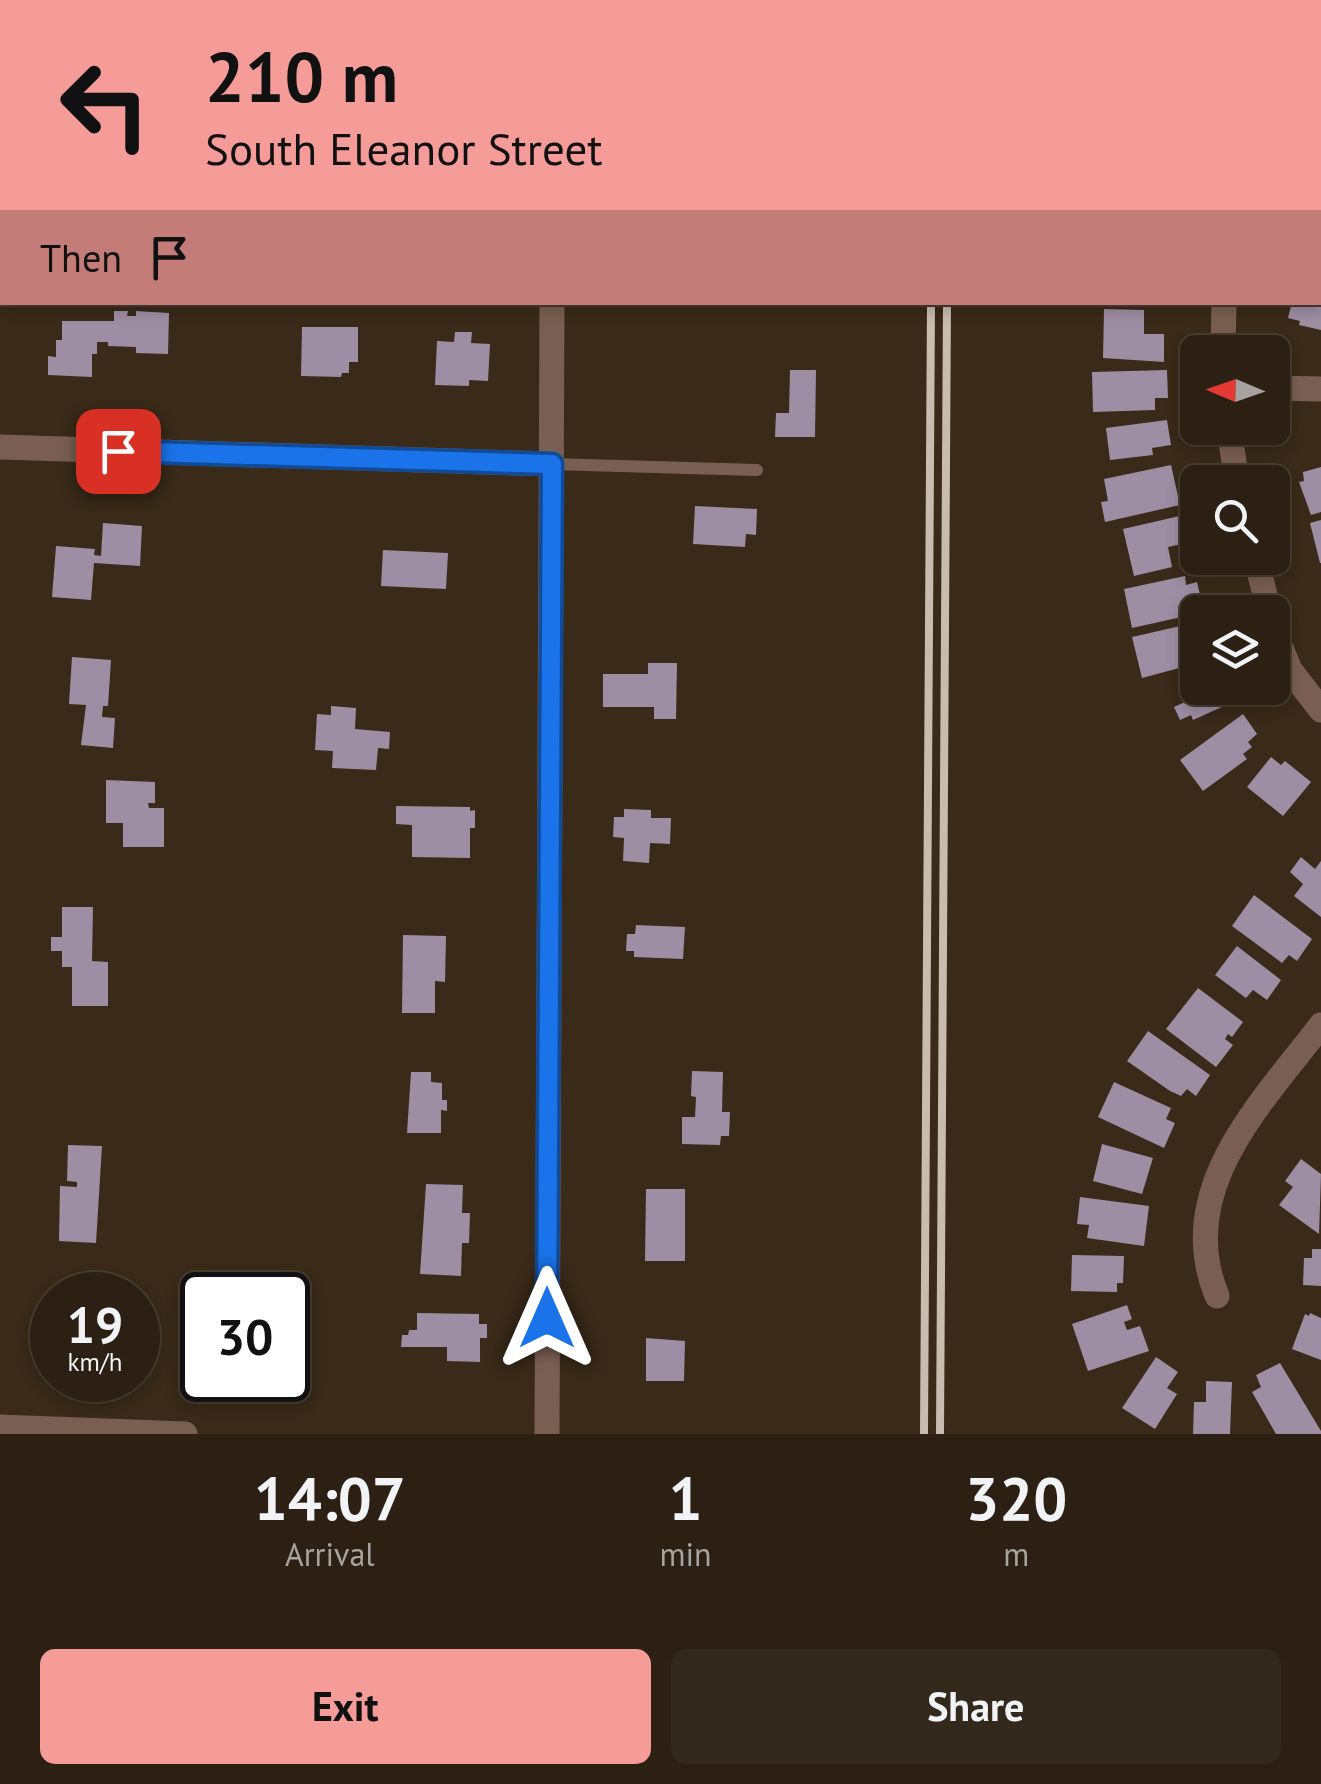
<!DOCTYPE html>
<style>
:root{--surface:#2b2013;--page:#33281c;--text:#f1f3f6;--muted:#a6a3a0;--line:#473e33;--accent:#f59b98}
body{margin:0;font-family:"PT Sans",sans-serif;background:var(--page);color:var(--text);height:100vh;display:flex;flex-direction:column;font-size:38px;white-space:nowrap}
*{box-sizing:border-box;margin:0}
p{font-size:32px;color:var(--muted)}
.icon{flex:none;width:55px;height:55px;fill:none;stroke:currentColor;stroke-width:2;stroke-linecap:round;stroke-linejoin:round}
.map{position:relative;height:1434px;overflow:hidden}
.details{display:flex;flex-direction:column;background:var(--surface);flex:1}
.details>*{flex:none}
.banner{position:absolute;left:0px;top:0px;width:1322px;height:305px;box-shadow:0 5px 15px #0003,0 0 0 2px var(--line);background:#f59b98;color:#111;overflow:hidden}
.needle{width:65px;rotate:272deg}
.controls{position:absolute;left:1180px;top:335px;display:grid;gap:20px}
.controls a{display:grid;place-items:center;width:110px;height:110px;border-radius:15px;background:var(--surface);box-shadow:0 5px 15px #0003,0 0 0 2px var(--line);font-size:50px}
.speed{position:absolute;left:30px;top:1272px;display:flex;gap:20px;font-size:50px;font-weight:700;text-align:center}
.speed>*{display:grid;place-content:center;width:130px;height:130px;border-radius:50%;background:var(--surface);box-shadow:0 5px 15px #0003,0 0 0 2px var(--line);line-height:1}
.speed small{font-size:25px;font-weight:400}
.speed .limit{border:5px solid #111;border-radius:15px;background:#fff;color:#111}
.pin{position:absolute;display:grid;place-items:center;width:85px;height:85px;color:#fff;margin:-42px;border-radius:20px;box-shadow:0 5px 15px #0006}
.me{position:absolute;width:110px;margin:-55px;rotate:0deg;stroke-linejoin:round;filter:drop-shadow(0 0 8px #0008)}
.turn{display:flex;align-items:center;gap:35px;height:210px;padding:0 40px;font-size:45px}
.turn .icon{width:130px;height:130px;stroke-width:2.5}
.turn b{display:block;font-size:70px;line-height:85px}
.then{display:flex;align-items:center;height:95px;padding:0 40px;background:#0003;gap:20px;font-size:38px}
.eta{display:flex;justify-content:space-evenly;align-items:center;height:170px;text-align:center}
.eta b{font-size:60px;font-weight:700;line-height:70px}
.action{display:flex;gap:20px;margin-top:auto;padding:20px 40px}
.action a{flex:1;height:115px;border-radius:15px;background:var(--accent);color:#111;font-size:40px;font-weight:700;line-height:115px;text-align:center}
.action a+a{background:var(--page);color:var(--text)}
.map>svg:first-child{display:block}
.building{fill:#9d8ea3}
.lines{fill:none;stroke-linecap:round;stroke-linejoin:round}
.lane{stroke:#795f53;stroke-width:12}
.street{stroke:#795f53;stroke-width:25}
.rail{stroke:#c7bcaf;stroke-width:8}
.route-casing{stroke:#114b97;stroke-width:25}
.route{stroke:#1a73e8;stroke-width:18}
</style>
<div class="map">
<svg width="1321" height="1434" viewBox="0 0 1321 1434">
<rect width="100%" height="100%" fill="#392a19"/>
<!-- building -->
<g class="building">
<polygon points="1292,302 1321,302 1321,330 1299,325 1300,321 1288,318"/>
<polygon points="1104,309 1144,310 1144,334 1164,334 1164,362 1103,358"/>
<polygon points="114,311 128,311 127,316 136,316 136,311 169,313 168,354 136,353 136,347 108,346 108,342 97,342 97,354 92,354 92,377 48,375 48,356 56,357 56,340 62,340 62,321 114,321"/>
<polygon points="302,327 358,327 358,362 349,362 349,373 342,373 341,377 301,376"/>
<polygon points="455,332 472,332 471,343 490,344 488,381 469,380 469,386 435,385 437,341 454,342"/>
<polygon points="790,370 816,370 815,437 775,437 776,413 789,413"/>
<polygon points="1167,370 1168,398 1155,398 1155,410 1093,412 1092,372"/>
<polygon points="1167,420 1171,445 1152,448 1153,455 1110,460 1106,428"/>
<polygon points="1171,465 1180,505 1105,522 1101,502 1108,501 1104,479"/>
<polygon points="1321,467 1321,512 1311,515 1299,482 1304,481 1303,472"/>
<polygon points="695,506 757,509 756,535 746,534 745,547 693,544"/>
<polygon points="1184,515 1191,542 1168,547 1172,567 1134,576 1123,529"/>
<polygon points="1321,520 1321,563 1320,563 1310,523"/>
<polygon points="103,523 142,526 140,566 94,563 91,600 52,597 56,546 95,549 94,555 101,556"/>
<polygon points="383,550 448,553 446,589 381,586"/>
<polygon points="1185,576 1186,585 1197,582 1204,612 1132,628 1124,589"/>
<polygon points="1198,622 1198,663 1142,678 1132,637"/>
<polygon points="72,657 111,660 108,706 103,706 102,717 115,718 113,748 81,745 86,705 69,704"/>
<polygon points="648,663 677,663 676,719 654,719 654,707 603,707 603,674 648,674"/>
<polygon points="1198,679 1198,688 1229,688 1235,701 1193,720 1191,715 1180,720 1174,707 1185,702 1178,687"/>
<polygon points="331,706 356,708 355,729 390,732 389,749 378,748 376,770 332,768 333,751 315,750 317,714 331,715"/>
<polygon points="1243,714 1257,734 1248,742 1252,747 1243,754 1247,759 1203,791 1180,760"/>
<polygon points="1271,757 1281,765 1285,761 1311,782 1283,816 1247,787"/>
<polygon points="106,780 155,782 155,803 148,803 149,808 164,808 164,847 123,847 123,823 106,823"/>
<polygon points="396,806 470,807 470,811 475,810 475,828 470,828 470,858 412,857 412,825 396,824"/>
<polygon points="624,809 651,810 651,818 671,818 670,844 650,843 649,863 623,861 624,838 613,837 614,817 624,817"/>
<polygon points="1301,857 1315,869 1321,861 1321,917 1294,896 1303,884 1290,872"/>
<polygon points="1254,895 1312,939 1297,961 1289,955 1282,963 1232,926"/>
<polygon points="62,907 93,907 92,961 108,962 108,1006 72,1006 72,967 62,967 62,951 51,951 51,937 62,937"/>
<polygon points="636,925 685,927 683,959 634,957 634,951 626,951 627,934 635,934"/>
<polygon points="403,935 446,936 445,982 435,981 435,1013 402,1013"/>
<polygon points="1237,946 1281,980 1267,1000 1253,990 1246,998 1215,975"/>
<polygon points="1198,988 1243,1022 1232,1037 1228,1034 1225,1039 1233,1045 1216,1067 1166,1029"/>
<polygon points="1148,1031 1210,1075 1196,1096 1187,1089 1181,1096 1170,1091 1127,1061"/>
<polygon points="692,1071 723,1072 722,1112 730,1112 729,1136 721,1136 720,1145 682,1144 682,1117 695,1117 696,1097 691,1096"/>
<polygon points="411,1072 431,1072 431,1082 442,1083 442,1100 447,1100 447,1111 441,1110 441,1133 407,1133"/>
<polygon points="1114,1082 1171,1108 1166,1119 1175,1123 1164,1148 1098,1117"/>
<polygon points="1102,1144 1153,1158 1142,1194 1093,1181"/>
<polygon points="68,1145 102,1146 96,1243 59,1241 60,1186 77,1187 77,1182 67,1181"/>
<polygon points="1301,1159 1321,1174 1319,1234 1279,1205 1293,1187 1285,1181"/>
<polygon points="426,1184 463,1185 462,1213 470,1213 469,1243 462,1243 461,1276 420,1274"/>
<polygon points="646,1189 685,1189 685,1261 645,1261"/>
<polygon points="1080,1197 1149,1206 1144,1246 1087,1238 1089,1225 1077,1224"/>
<polygon points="1312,1249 1321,1249 1321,1286 1303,1285 1304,1258 1312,1258"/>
<polygon points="1072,1255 1124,1256 1123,1283 1117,1283 1117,1292 1071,1291"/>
<polygon points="1127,1305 1132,1319 1124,1322 1127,1330 1140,1326 1149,1351 1088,1371 1072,1324"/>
<polygon points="417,1313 479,1314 479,1324 487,1324 487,1338 480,1338 480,1362 447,1361 447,1347 401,1347 402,1335 408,1335 409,1330 417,1330"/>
<polygon points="1310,1313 1321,1318 1321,1360 1292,1349 1305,1314 1309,1316"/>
<polygon points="646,1338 685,1341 684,1381 646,1381"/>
<polygon points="1156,1357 1178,1372 1167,1388 1177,1394 1155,1429 1122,1408"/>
<polygon points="1280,1363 1321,1431 1321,1434 1276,1434 1252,1392 1261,1387 1256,1375"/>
<polygon points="1206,1381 1232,1382 1230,1434 1193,1434 1194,1402 1206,1402"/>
</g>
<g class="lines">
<!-- lane -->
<polyline class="lane" points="551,464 757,470"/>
<!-- street -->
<g class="street">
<polyline points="553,2 554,0"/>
<polyline points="1297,2 1298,0"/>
<polyline points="1223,352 1224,302"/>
<polyline points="1272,388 1321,389"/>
<polyline points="1229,428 1237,482"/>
<polyline points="0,447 551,464"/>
<polyline points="1256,558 1269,612"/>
<polyline points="1272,626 1290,670 1321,710"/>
<path d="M1217,1296C1173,1189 1262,1103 1321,1025"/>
<polyline points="0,1427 185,1434"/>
<polyline points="547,1434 552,302"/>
</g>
<!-- rail -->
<g class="rail">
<polyline points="933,2 933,0"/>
<polyline points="949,2 949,0"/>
<polyline points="924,1434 931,302"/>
<polyline points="940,1434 947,302"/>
</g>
</g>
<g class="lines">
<defs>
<polyline id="route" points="118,451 552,464 547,1318"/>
</defs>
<!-- route casing -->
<use href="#route" class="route-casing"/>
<!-- route -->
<use href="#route" class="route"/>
</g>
</svg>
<div class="controls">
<a><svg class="needle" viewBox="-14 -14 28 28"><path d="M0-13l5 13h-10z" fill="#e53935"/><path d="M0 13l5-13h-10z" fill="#a6a3a0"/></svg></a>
<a><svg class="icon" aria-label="search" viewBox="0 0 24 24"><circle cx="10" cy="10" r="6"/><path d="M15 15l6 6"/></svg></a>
<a><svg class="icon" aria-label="layers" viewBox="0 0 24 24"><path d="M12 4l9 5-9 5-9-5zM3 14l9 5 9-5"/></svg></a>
</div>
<div class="speed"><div>19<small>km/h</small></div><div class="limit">30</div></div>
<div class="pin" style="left:118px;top:451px;background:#d93025"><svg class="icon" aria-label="arrive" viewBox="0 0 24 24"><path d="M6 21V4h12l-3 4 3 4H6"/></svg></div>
<svg class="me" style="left:547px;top:1318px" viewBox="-20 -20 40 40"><path d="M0-17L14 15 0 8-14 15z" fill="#1a73e8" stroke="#fff" stroke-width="4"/></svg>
<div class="banner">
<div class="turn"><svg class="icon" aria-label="left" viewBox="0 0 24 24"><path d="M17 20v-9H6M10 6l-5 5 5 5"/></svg><div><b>210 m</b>South Eleanor Street</div></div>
<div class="then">Then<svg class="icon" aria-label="arrive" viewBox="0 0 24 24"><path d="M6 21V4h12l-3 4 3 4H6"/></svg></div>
</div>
</div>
<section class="details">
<div class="eta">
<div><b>14:07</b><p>Arrival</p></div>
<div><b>1</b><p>min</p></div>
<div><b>320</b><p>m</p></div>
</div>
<div class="action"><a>Exit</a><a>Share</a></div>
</section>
